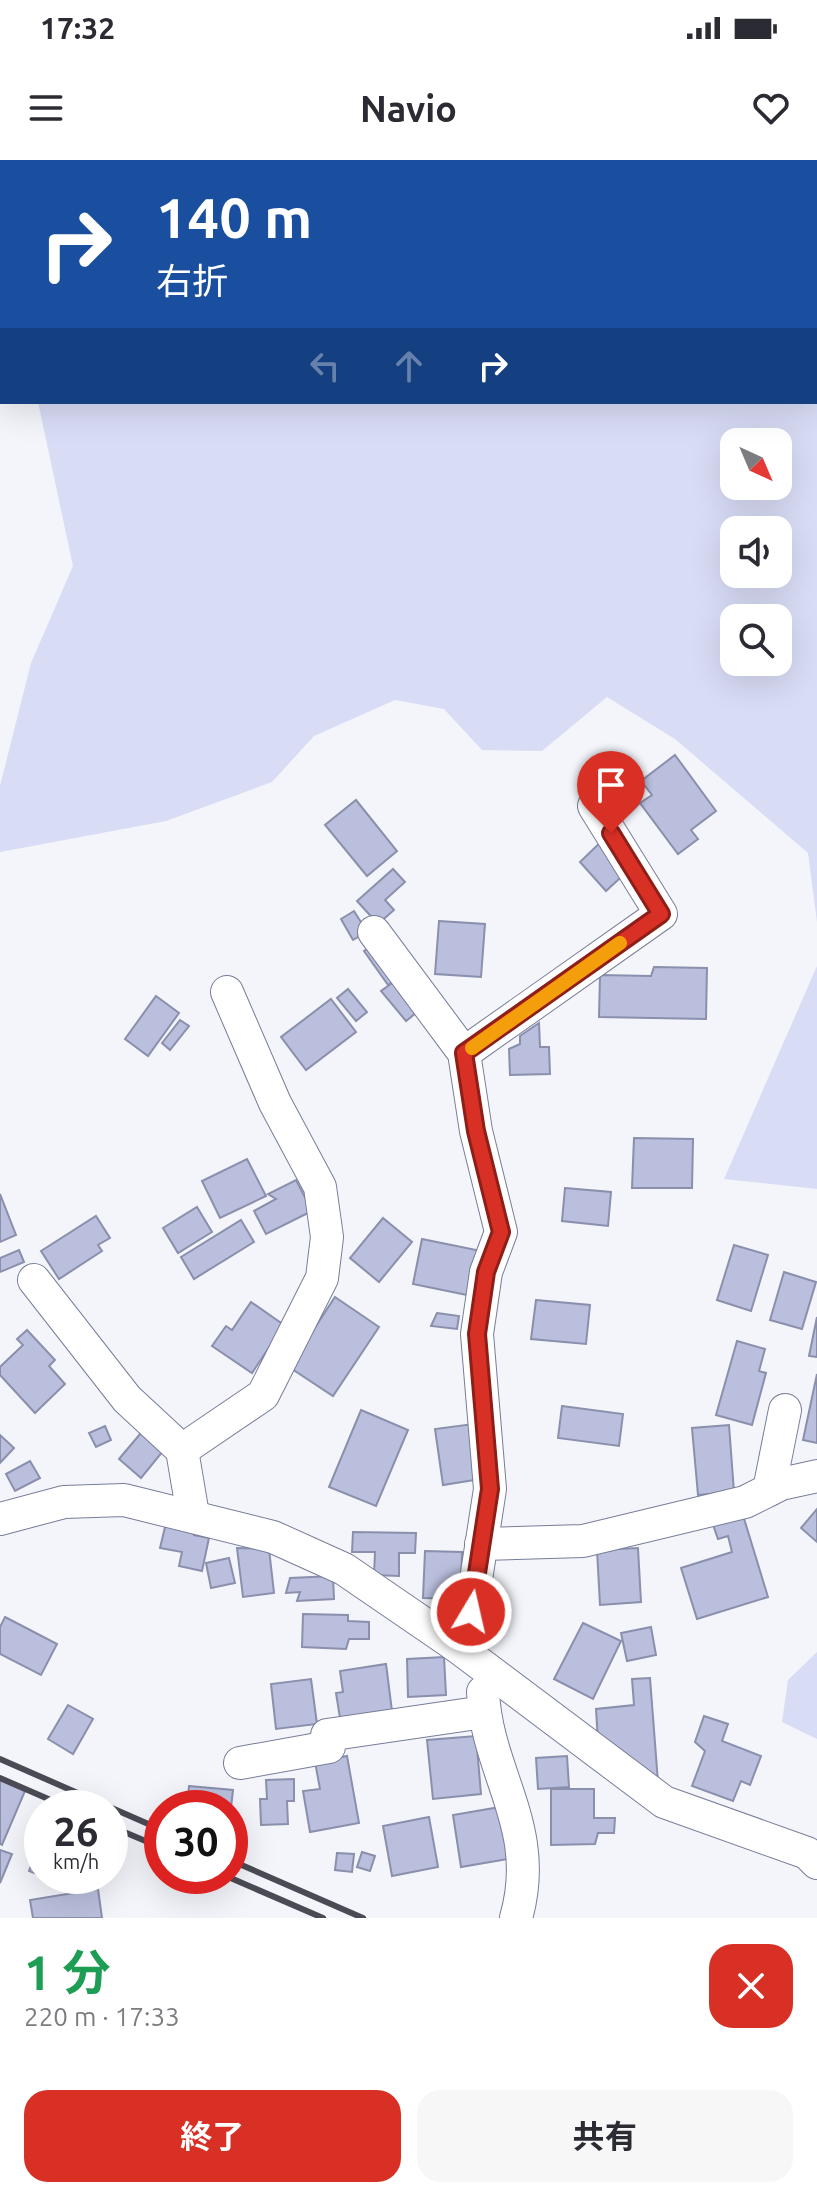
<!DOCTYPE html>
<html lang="ja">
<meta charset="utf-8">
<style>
:root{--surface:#fff;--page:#f7f7f7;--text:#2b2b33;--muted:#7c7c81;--accent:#d93025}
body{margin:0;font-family:Ubuntu,"Noto Sans JP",sans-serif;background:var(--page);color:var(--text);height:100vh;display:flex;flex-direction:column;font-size:30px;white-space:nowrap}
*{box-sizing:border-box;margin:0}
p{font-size:26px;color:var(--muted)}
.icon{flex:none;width:44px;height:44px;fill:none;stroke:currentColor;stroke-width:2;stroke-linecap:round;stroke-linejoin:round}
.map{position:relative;height:1758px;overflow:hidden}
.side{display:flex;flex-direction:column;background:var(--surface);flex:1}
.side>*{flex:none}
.hud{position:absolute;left:0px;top:0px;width:818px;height:244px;box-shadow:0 8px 32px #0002;background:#1a4fa0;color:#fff;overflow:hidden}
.needle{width:52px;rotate:136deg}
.buttons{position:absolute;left:720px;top:268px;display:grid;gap:16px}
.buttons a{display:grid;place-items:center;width:72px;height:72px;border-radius:16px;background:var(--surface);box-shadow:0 8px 32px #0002;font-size:40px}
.speed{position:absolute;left:24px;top:1630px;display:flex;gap:16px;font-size:40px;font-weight:700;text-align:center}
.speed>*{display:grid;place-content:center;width:104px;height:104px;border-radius:50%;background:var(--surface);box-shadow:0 8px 32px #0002;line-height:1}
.speed small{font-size:20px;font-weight:400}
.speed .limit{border:12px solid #d22;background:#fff;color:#111}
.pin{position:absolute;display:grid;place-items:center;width:68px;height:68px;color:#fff;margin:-82px -34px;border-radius:50% 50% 50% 0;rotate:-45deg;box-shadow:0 0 8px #0007}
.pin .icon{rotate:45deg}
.me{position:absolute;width:88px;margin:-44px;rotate:9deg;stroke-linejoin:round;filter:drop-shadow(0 0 6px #0008)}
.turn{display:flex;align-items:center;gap:28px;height:168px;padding:0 24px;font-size:36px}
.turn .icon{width:104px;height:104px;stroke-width:2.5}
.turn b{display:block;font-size:56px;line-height:68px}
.lanes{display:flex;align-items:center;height:76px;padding:0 24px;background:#0003;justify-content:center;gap:40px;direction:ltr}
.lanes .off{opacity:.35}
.round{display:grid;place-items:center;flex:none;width:84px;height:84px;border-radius:24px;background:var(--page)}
.summary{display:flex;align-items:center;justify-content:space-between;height:136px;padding:0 24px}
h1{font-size:48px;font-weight:700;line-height:60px;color:#1e9e55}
.action{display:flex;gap:16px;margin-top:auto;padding:16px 24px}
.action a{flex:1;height:92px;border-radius:24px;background:var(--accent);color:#fff;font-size:32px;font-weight:700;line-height:92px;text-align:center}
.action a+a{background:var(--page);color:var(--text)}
.status{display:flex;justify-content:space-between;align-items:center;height:56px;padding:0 40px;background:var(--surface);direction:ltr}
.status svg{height:22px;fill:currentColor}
header{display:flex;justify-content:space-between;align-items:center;height:104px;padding:0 24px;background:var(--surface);font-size:36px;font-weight:700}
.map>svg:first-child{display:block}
.green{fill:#d8dcf5;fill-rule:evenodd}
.building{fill:#babfdd;stroke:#8a8fac;stroke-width:2}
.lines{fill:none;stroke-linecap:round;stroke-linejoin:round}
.minor-casing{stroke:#787d99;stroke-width:34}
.path{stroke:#a4a6ad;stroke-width:5;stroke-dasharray:8 4;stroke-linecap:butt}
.minor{stroke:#fff;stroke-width:32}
.rail{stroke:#4a4b54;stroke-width:6}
.route-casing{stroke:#8d1f18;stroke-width:20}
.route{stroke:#d93025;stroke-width:14}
.slow{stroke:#f59e0b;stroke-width:14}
</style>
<div class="status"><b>17:32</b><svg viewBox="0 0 49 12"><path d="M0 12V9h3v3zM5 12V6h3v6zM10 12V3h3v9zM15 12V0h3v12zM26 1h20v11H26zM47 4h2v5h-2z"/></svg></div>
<header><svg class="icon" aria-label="menu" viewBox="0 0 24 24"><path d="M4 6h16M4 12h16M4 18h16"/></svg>Navio<svg class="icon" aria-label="heart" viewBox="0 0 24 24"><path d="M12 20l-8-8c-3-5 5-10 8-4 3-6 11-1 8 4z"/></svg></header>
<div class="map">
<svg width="817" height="1758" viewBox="0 0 817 1758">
<rect width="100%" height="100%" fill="#f3f5fb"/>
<!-- green -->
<g class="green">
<path d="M0,0H817V762L808,693L675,579L607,537L542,591L482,590L444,549L395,540L314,576L272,622L166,661L0,692V626L31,503L73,406L38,242H816V2H2V136ZM734,282H778V326H734ZM734,370H778V414H734ZM734,458H778V502H734Z"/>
<polygon points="817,806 817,1029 724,1019"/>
<polygon points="817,1492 817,1579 782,1562 788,1520"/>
</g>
<!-- building -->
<g class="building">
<polygon points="675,595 716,651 691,670 698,679 678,694 640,643 652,635 641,621"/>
<polygon points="624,625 640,643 628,654 612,637"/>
<polygon points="356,640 397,691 367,716 325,665"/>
<polygon points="606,677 633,706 606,731 580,702"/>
<polygon points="393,709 405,722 385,740 394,750 378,764 357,741"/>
<polygon points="354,751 367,772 353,780 341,759"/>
<polygon points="439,761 485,764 481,817 435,814"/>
<polygon points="379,781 402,816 388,825 364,791"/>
<polygon points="654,807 707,808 706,859 599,857 600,815 651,816"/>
<polygon points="402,816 436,837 406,861 381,831"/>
<polygon points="348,829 367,852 356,861 337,838"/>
<polygon points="156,836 179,853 148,896 125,879"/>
<polygon points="331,839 356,872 306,910 281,877"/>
<polygon points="180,860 189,866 170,890 162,883"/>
<polygon points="539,863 540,887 549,887 550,914 510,915 509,889 520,884 520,876"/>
<polygon points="634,978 693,979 692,1028 632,1028"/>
<polygon points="247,999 266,1036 220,1058 202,1021"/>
<polygon points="296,1020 312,1051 266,1074 254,1051 276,1039 268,1034"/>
<polygon points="565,1028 611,1032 608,1066 562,1061"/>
<polygon points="0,1034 16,1075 0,1082"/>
<polygon points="197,1047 212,1072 178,1093 163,1068"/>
<polygon points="96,1056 110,1078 98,1085 102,1091 59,1119 41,1091"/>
<polygon points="383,1058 412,1082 379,1122 350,1098"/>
<polygon points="241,1060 254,1082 194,1119 181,1097"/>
<polygon points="422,1079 481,1091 472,1136 413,1124"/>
<polygon points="734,1085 768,1095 751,1151 717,1140"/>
<polygon points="19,1090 24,1102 0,1112 0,1098"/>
<polygon points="784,1112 816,1122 802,1169 770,1160"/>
<polygon points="335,1137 379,1167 333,1236 289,1207"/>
<polygon points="536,1140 590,1145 586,1184 531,1179"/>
<polygon points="251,1142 284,1165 252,1213 212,1186 226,1166 232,1170"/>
<polygon points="437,1153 459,1156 457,1169 431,1166"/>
<polygon points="817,1157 817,1197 809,1196"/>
<polygon points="27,1170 55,1200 49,1206 65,1224 35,1253 0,1215 0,1207 23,1185 17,1179"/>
<polygon points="737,1181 765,1189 759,1211 766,1213 752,1265 716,1255"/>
<polygon points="817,1214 817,1283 803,1280"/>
<polygon points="562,1246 623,1254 619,1286 558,1278"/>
<polygon points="361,1250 408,1270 376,1346 329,1327"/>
<polygon points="473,1264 481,1319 443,1325 435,1269"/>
<polygon points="729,1265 734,1332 698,1335 692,1268"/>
<polygon points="105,1266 111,1280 96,1287 89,1273"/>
<polygon points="146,1267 168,1285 141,1318 119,1299"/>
<polygon points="0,1275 14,1288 0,1303"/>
<polygon points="30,1301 40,1318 15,1331 6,1314"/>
<polygon points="817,1349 817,1382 801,1368"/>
<polygon points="742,1352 768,1437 697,1459 681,1408 732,1392 728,1376 718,1379 712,1362"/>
<polygon points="166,1363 191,1368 194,1375 209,1378 202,1411 179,1406 182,1392 160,1388"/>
<polygon points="353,1372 416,1373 415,1393 399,1393 399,1416 374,1415 375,1392 352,1392"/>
<polygon points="237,1388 269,1389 274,1433 243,1437"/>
<polygon points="638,1388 641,1442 600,1445 597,1390"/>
<polygon points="425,1391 462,1392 461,1439 423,1438"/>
<polygon points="229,1398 235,1423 211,1428 206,1403"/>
<polygon points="333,1416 334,1439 297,1441 300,1432 286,1433 290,1418"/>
<polygon points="303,1454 348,1455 348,1461 369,1462 369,1479 349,1479 346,1489 302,1487"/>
<polygon points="5,1457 57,1484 41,1515 0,1494 0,1467"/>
<polygon points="583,1463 621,1481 593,1539 554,1519"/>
<polygon points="651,1467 656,1495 627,1501 621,1473"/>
<polygon points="444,1497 446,1535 408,1537 407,1499"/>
<polygon points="386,1504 392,1551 340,1558 336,1533 343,1532 340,1511"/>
<polygon points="650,1518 658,1622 598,1581 596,1549 634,1545 632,1519"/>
<polygon points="311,1519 317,1564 276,1569 271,1524"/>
<polygon points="68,1545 93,1559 73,1594 48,1579"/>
<polygon points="704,1556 728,1564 722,1581 761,1596 750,1625 741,1621 733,1641 692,1626 705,1591 695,1582"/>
<polygon points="476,1576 481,1634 433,1639 427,1580"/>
<polygon points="347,1596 359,1663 310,1672 303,1631 320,1629 315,1602"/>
<polygon points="567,1596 569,1627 538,1629 536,1598"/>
<polygon points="294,1619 294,1641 287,1641 288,1664 261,1665 260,1639 267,1639 266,1620"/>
<polygon points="0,1620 25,1631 2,1685 0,1684"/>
<polygon points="189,1626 233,1630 230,1657 230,1648 187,1648"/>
<polygon points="551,1629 594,1629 594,1658 615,1658 614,1673 598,1673 595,1684 551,1685"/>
<polygon points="500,1647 508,1699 461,1707 453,1655"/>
<polygon points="429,1657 438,1707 392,1716 383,1666"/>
<polygon points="42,1678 42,1716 65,1716 62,1724 29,1711"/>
<polygon points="0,1690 12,1694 0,1723"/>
<polygon points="362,1692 375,1696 370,1711 357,1707"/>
<polygon points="337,1693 354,1694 352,1712 335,1710"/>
<rect x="74" y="1716" width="23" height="9"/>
<polygon points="98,1729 102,1758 33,1758 30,1740"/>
</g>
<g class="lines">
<defs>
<g id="minor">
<polyline points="374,772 464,893 476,971 501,1072 486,1112 477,1174 490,1329 471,1452 455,1485"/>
<polyline points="464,893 661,754 594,646"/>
<polyline points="34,1120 127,1239 182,1290 263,1235 322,1118 327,1077 320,1027 275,943 227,832"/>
<polyline points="182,1290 193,1355"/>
<polyline points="769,1330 785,1250"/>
<polyline points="0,1359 64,1342 124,1340 273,1377 344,1409 455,1485 664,1642 807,1693 817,1703"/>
<polyline points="481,1384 583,1381 745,1342 781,1324 817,1316"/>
<path d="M483,1532C487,1615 542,1667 516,1758"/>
<polyline points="240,1603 329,1587 327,1575 484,1552"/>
</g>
</defs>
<!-- minor casing -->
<use href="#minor" class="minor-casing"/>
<!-- path -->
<g class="path">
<polyline points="27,2 36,0"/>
<polyline points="0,8 2,7"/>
</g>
<!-- minor -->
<use href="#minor" class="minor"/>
<!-- rail -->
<g class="rail">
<polyline points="0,1599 162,1670"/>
<polyline points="0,1618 69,1648"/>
<polyline points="110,1666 162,1688"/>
<polyline points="230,1700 363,1758"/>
<polyline points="226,1716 323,1758"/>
</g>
</g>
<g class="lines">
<defs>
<polyline id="route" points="471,1452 490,1329 477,1174 486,1112 501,1072 476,971 464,893 661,754 611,673"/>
</defs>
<!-- route casing -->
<use href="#route" class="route-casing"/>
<!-- route -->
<use href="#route" class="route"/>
<!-- slow -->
<polyline class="slow" points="472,888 620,783"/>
</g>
</svg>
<div class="buttons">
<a><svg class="needle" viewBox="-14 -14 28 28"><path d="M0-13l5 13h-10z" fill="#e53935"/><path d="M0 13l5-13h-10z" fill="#7c7c81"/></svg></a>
<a><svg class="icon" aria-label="sound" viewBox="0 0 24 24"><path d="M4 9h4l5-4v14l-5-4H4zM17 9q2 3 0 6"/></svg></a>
<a><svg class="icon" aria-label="search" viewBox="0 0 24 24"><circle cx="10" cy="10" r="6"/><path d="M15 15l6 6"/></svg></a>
</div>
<div class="speed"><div>26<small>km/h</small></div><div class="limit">30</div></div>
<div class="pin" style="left:611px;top:673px;background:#d93025"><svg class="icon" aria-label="arrive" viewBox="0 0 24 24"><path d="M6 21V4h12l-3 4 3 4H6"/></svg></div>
<svg class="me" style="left:471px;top:1452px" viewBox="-20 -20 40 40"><circle r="17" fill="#d93025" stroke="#fff" stroke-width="3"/><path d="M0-11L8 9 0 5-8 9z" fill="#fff"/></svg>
<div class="hud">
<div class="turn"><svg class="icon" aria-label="right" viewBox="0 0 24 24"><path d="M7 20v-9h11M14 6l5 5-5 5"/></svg><div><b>140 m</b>右折</div></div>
<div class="lanes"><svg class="icon off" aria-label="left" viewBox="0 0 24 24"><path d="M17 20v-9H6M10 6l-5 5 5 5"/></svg><svg class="icon off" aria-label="ahead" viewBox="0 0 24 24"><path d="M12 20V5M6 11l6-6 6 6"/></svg><svg class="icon" aria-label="right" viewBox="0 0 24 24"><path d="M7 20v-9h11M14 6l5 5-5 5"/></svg></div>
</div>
</div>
<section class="side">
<div class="summary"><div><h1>1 分</h1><p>220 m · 17:33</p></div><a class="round" style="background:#d93025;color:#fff"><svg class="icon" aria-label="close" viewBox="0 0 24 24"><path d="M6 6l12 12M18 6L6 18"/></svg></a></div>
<div class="action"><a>終了</a><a>共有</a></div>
</section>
